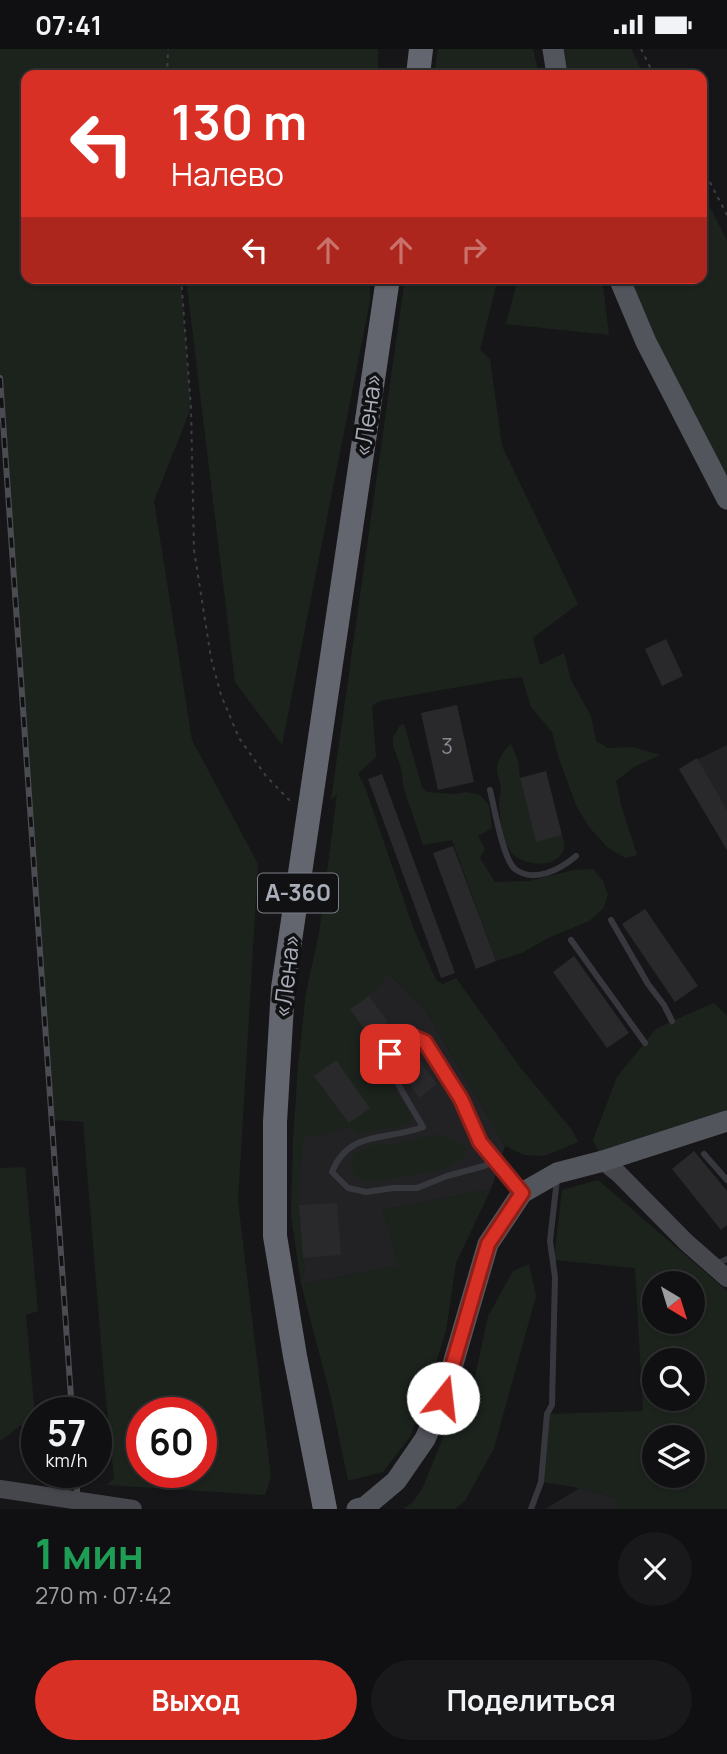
<!DOCTYPE html>
<html lang="ru">
<meta charset="utf-8">
<style>
:root{--surface:#101012;--page:#19191b;--text:#f1f3f6;--muted:#9c9d9f;--line:#303032;--accent:#d93025}
body{margin:0;font-family:Manrope,sans-serif;background:var(--page);color:var(--text);height:100vh;display:flex;flex-direction:column;font-size:26px;white-space:nowrap}
*{box-sizing:border-box;margin:0}
p{font-size:23px;color:var(--muted)}
.icon{flex:none;width:38px;height:38px;fill:none;stroke:currentColor;stroke-width:2;stroke-linecap:round;stroke-linejoin:round}
.map{position:relative;height:1460px;overflow:hidden}
.details{display:flex;flex-direction:column;background:var(--surface);flex:1}
.details>*{flex:none}
.banner{position:absolute;left:21px;top:21px;width:686px;height:214px;border-radius:14px;box-shadow:0 2px 5px #0004,0 0 0 2px var(--line);background:#d93025;color:#fff;overflow:hidden}
.needle{width:46px;rotate:142deg}
.controls{position:absolute;left:642px;top:1222px;display:grid;gap:14px}
.controls a{display:grid;place-items:center;width:63px;height:63px;border-radius:50%;background:var(--surface);box-shadow:0 2px 5px #0004,0 0 0 2px var(--line);font-size:35px}
.speed{position:absolute;left:21px;top:1348px;display:flex;gap:14px;font-size:35px;font-weight:700;text-align:center}
.speed>*{display:grid;place-content:center;width:91px;height:91px;border-radius:50%;background:var(--surface);box-shadow:0 2px 5px #0004,0 0 0 2px var(--line);line-height:1}
.speed small{font-size:18px;font-weight:400}
.speed .limit{border:10px solid #d22;background:#fff;color:#111}
.pin{position:absolute;display:grid;place-items:center;width:60px;height:60px;color:#fff;margin:-30px;border-radius:14px;box-shadow:0 4px 10px #0006}
.me{position:absolute;width:77px;margin:-38px;rotate:16deg;stroke-linejoin:round;filter:drop-shadow(0 0 5px #0008)}
.turn{display:flex;align-items:center;gap:24px;height:147px;padding:0 35px;font-size:32px}
.turn .icon{width:91px;height:91px;stroke-width:2.5}
.turn b{display:block;font-size:49px;line-height:60px}
.lanes{display:flex;align-items:center;height:66px;padding:0 35px;background:#0003;justify-content:center;gap:35px;direction:ltr}
.lanes .off{opacity:.35}
.round{display:grid;place-items:center;flex:none;width:74px;height:74px;border-radius:37px;background:var(--page)}
.headline{display:flex;align-items:center;justify-content:space-between;height:119px;padding:0 35px}
h1{font-size:42px;font-weight:700;line-height:52px;color:#1e9e55}
.action{display:flex;gap:14px;margin-top:auto;padding:14px 35px}
.action a{flex:1;height:80px;border-radius:42px;background:var(--accent);color:#fff;font-size:28px;font-weight:700;line-height:80px;text-align:center}
.action a+a{background:var(--page);color:var(--text)}
.status{display:flex;justify-content:space-between;align-items:center;height:49px;padding:0 35px;background:var(--surface);direction:ltr}
.status svg{height:19px;fill:currentColor}
.map>svg:first-child{display:block}
.built{fill:#222225}
.green{fill:#1c231d;fill-rule:evenodd}
.building{fill:#29292c}
.lines{fill:none;stroke-linecap:round;stroke-linejoin:round}
.path{stroke:#3d3f44;stroke-width:2;stroke-dasharray:3.5 5;stroke-linecap:butt}
.lane{stroke:#37383d;stroke-width:6}
.secondary{stroke:#45474d;stroke-width:18}
.primary{stroke:#53555c;stroke-width:21}
.highway{stroke:#63666e;stroke-width:24}
.rail-casing{stroke:#4a4c52;stroke-width:6}
.rail{stroke:#111113;stroke-width:3.5;stroke-dasharray:10;stroke-linecap:butt}
.secondary-bridge{stroke:#45474d;stroke-width:18}
.route-casing{stroke:#8d1f18;stroke-width:18}
.route{stroke:#d93025;stroke-width:12}
.labels{text-anchor:middle;stroke-width:7;stroke-linejoin:round;paint-order:stroke}
.number-label{font-size:21px;fill:#888b94}
.shield{fill:#111113;stroke:#7b7e86;stroke-width:2}
.shield-label{font-size:23px;font-weight:bold;fill:#a8adb8}
.street-label{font-size:24px;fill:#a8adb8;stroke:#111113}
</style>
<div class="status"><b>07:41</b><svg viewBox="0 0 49 12"><path d="M0 12V9h3v3zM5 12V6h3v6zM10 12V3h3v9zM15 12V0h3v12zM26 1h20v11H26zM47 4h2v5h-2z"/></svg></div>
<div class="map">
<svg width="727" height="1460" viewBox="0 0 727 1460">
<rect width="100%" height="100%" fill="#161618"/>
<!-- built -->
<g class="built">
<polygon points="727,696 727,801 679,720"/>
<polygon points="319,885 389,924 426,962 505,1097 491,1140 383,1161 399,1217 301,1235 291,1165 293,1093 298,1017 306,945"/>
<polygon points="580,1439 616,1449 618,1460 545,1460"/>
</g>
<!-- green -->
<g class="green">
<path d="M0,0H378V26H26V229H181L191,359L154,452L192,691L258,815L238,1152L271,1428L265,1446L106,1436L114,1430L104,1330L83,1073L54,1071L0,329ZM142,1363H201V1423H142Z"/>
<polygon points="438,0 533,0 539,26 434,26"/>
<polygon points="553,0 631,0 644,26 557,26"/>
<polygon points="702,142 727,192 727,450 619,229 702,229"/>
<polygon points="186,229 370,229 370,252 282,696 235,633"/>
<polygon points="405,229 498,229 480,301 490,310 502,397 578,555 533,589 540,616 564,604 571,631 591,667 596,692 608,699 633,698 660,706 634,718 616,732 621,756 637,806 625,809 607,798 589,778 576,756 559,710 552,683 531,658 522,628 498,631 380,652 372,657 376,708 358,725 365,738 413,878 436,931 443,935 456,929 520,1018 572,1081 578,1093 544,1107 524,1106 505,1097 426,962 389,924 375,942 351,961 369,987 369,1000 413,1069 410,1075 360,1085 350,1078 319,1087 304,1086 301,1115 299,1156 303,1209 306,1220 301,1235 398,1217 383,1161 491,1140 456,1214 446,1281 431,1331 410,1388 383,1423 348,1432 331,1349 301,1235 291,1165 298,1017 306,945 319,885 337,745 331,751"/>
<polygon points="518,229 602,229 609,286 506,275"/>
<polygon points="404,675 422,738 427,743 454,745 467,743 480,746 489,756 492,779 478,787 485,800 480,809 495,833 529,832 574,821 593,820 603,832 608,846 603,860 589,872 546,890 522,904 496,912 452,791 423,796 404,740 401,719 393,697 393,689 400,676"/>
<path d="M511,695L518,711L520,729L536,792L562,786C563,790 565,793 564,797C562,821 522,818 511,803C502,791 500,769 499,755C499,750 501,744 501,739C500,733 498,728 497,723C496,712 504,701 511,695Z"/>
<polygon points="714,954 727,967 727,1072 603,1112 593,1091 617,1028 655,981 672,972"/>
<polygon points="436,1086 449,1089 467,1099 463,1109 446,1120 369,1133 357,1128 351,1120 353,1106 361,1101 378,1095 398,1095 418,1089"/>
<polygon points="25,1118 38,1262 26,1266 35,1366 0,1392 0,1119"/>
<path d="M598,1131L727,1242V1460H618L616,1449L580,1439L541,1433L547,1365L643,1362L635,1219L554,1211L562,1141ZM654,1234H693V1272H654ZM654,1311H693V1349H654ZM654,1388H693V1426H654Z"/>
<polygon points="529,1215 536,1247 494,1399 465,1452 455,1460 403,1460 413,1453 423,1438 448,1376 470,1351 488,1267 513,1222"/>
</g>
<!-- building -->
<g class="building">
<polygon points="666,590 683,627 662,637 645,600"/>
<polygon points="457,656 474,733 438,741 421,664"/>
<polygon points="697,709 727,761 727,801 679,720"/>
<polygon points="546,722 562,786 536,793 520,729"/>
<polygon points="382,725 455,924 441,929 368,730"/>
<polygon points="453,797 496,912 476,920 433,804"/>
<polygon points="645,860 698,937 675,953 622,875"/>
<polygon points="574,907 629,984 607,999 553,923"/>
<polygon points="369,947 388,973 369,987 350,960"/>
<polygon points="418,1010 437,1035 419,1049 401,1023"/>
<polygon points="336,1011 370,1059 349,1074 314,1027"/>
<polygon points="694,1102 727,1142 727,1176 721,1181 672,1120"/>
<polygon points="337,1154 341,1206 303,1209 299,1156"/>
</g>
<g class="lines">
<!-- path -->
<g class="path">
<polyline points="641,0 654,26"/>
<polyline points="167,26 168,0"/>
<polyline points="702,118 727,166"/>
<polyline points="181,229 191,359 194,501 211,609 221,646 239,689 266,727 293,755"/>
</g>
<!-- lane -->
<g class="lane">
<path d="M490,741C494,757 503,811 515,820C534,835 561,820 576,807"/>
<polyline points="611,871 648,935 664,956 672,972"/>
<polyline points="571,891 645,994"/>
<polyline points="704,1105 727,1131"/>
<path d="M496,1111L484,1117L447,1127L417,1139H393L366,1143L348,1139L332,1123C349,1080 388,1092 423,1078C415,1063 386,1021 390,1006C393,997 403,992 411,987L425,993L461,1050L480,1092L520,1142"/>
<polyline points="715,1216 727,1210"/>
<polyline points="531,1460 541,1433 547,1365 552,1356 555,1228 550,1192 557,1130"/>
</g>
<!-- secondary -->
<polyline class="secondary" points="603,1112 619,1125 686,1193 727,1229"/>
<!-- primary -->
<g class="primary">
<polyline points="553,0 557,26"/>
<polyline points="619,229 646,293 727,450"/>
<polyline points="357,1460 365,1458 396,1432 425,1390 443,1349 488,1195 522,1144 557,1124 603,1112 727,1072"/>
</g>
<!-- highway -->
<g class="highway">
<polyline points="418,26 421,0"/>
<polyline points="325,1460 295,1307 275,1187 275,1073 283,939 388,229"/>
</g>
<defs>
<g id="rail">
<polyline points="0,329 72,1363"/>
<polyline points="76,1423 78,1460"/>
</g>
</defs>
<!-- rail casing -->
<use href="#rail" class="rail-casing"/>
<!-- rail -->
<use href="#rail" class="rail"/>
<!-- secondary-bridge -->
<polyline class="secondary-bridge" points="0,1440 133,1460"/>
</g>
<g class="lines">
<defs>
<polyline id="route" points="390,1005 398,995 411,987 425,993 461,1050 480,1093 522,1144 488,1195 443,1349"/>
</defs>
<!-- route casing -->
<use href="#route" class="route-casing"/>
<!-- route -->
<use href="#route" class="route"/>
</g>
<g class="labels">
<!-- number labels -->
<g class="number-label">
<text x="447" y="705">3</text>
</g>
<!-- shield labels -->
<rect class="shield" x="258" y="824.5" width="80" height="39" rx="5"/>
<g class="shield-label">
<text x="298" y="852">А-360</text>
</g>
<!-- street labels -->
<g class="street-label">
<text transform="translate(368 366) rotate(-82)" y="8">«Лена»</text>
<text transform="translate(287 927) rotate(-83)" y="8">«Лена»</text>
</g>
</g>
</svg>
<div class="controls">
<a><svg class="needle" viewBox="-14 -14 28 28"><path d="M0-13l5 13h-10z" fill="#e53935"/><path d="M0 13l5-13h-10z" fill="#9c9d9f"/></svg></a>
<a><svg class="icon" aria-label="search" viewBox="0 0 24 24"><circle cx="10" cy="10" r="6"/><path d="M15 15l6 6"/></svg></a>
<a><svg class="icon" aria-label="layers" viewBox="0 0 24 24"><path d="M12 4l9 5-9 5-9-5zM3 14l9 5 9-5"/></svg></a>
</div>
<div class="speed"><div>57<small>km/h</small></div><div class="limit">60</div></div>
<div class="pin" style="left:390px;top:1005px;background:#d93025"><svg class="icon" aria-label="arrive" viewBox="0 0 24 24"><path d="M6 21V4h12l-3 4 3 4H6"/></svg></div>
<svg class="me" style="left:443px;top:1349px" viewBox="-20 -20 40 40"><circle r="19" fill="#fff"/><path d="M0-13L10 11 0 6-10 11z" fill="#d93025"/></svg>
<div class="banner">
<div class="turn"><svg class="icon" aria-label="left" viewBox="0 0 24 24"><path d="M17 20v-9H6M10 6l-5 5 5 5"/></svg><div><b>130 m</b>Налево</div></div>
<div class="lanes"><svg class="icon" aria-label="left" viewBox="0 0 24 24"><path d="M17 20v-9H6M10 6l-5 5 5 5"/></svg><svg class="icon off" aria-label="ahead" viewBox="0 0 24 24"><path d="M12 20V5M6 11l6-6 6 6"/></svg><svg class="icon off" aria-label="ahead" viewBox="0 0 24 24"><path d="M12 20V5M6 11l6-6 6 6"/></svg><svg class="icon off" aria-label="right" viewBox="0 0 24 24"><path d="M7 20v-9h11M14 6l5 5-5 5"/></svg></div>
</div>
</div>
<section class="details">
<div class="headline"><div><h1>1 мин</h1><p>270 m · 07:42</p></div><a class="round"><svg class="icon" aria-label="close" viewBox="0 0 24 24"><path d="M6 6l12 12M18 6L6 18"/></svg></a></div>
<div class="action"><a>Выход</a><a>Поделиться</a></div>
</section>
